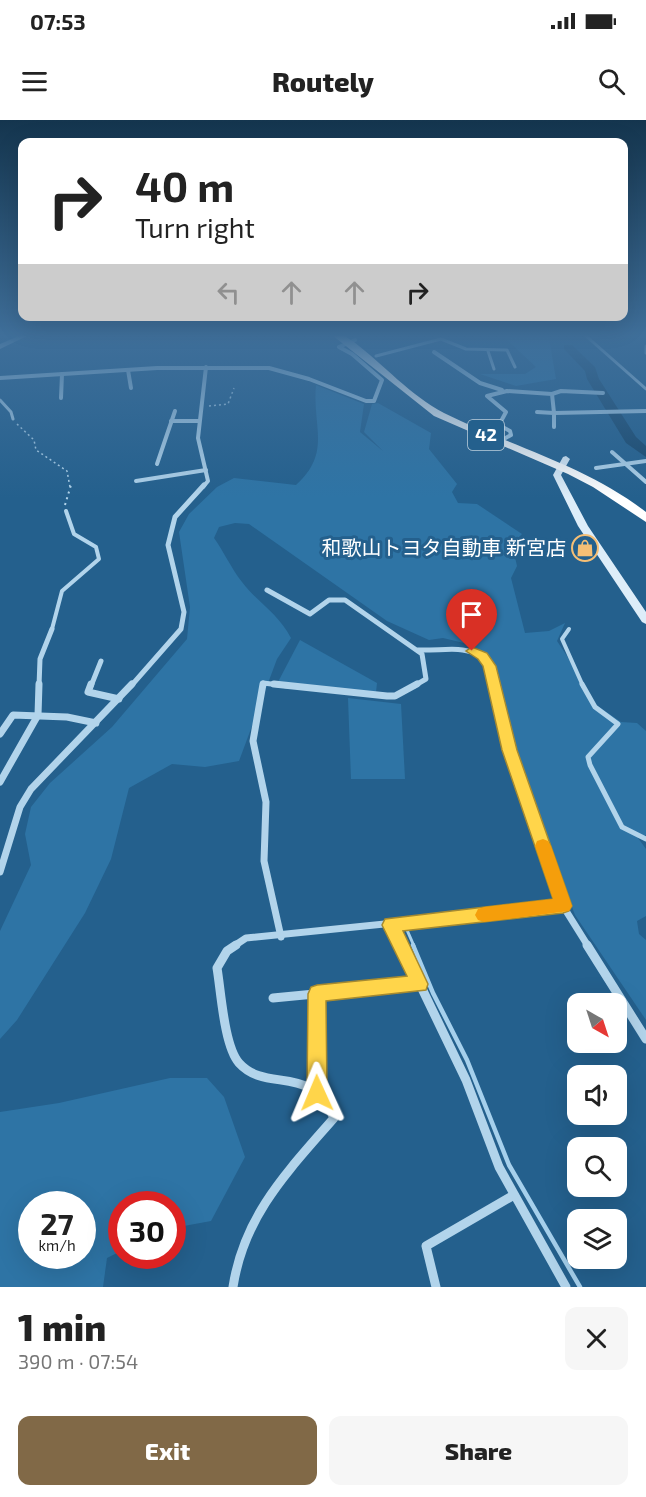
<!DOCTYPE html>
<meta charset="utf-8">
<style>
:root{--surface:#fff;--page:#f6f6f6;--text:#222;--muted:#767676;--accent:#816947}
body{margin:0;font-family:"Exo 2","Noto Sans JP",sans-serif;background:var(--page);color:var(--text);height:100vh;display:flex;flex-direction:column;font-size:22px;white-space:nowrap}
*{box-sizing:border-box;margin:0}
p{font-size:20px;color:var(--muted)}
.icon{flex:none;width:33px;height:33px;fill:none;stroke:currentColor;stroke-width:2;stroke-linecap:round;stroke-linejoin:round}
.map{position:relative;height:1167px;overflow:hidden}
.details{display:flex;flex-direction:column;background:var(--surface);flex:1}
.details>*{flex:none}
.guide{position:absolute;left:18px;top:18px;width:610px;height:183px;border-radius:12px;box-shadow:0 6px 24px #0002;background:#fff;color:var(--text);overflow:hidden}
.needle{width:39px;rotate:141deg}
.buttons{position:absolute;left:567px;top:873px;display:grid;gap:12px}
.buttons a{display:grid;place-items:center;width:60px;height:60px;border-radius:12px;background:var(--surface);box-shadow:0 6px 24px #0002;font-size:30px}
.speed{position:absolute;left:18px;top:1071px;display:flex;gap:12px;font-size:30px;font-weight:700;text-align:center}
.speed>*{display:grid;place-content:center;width:78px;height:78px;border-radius:50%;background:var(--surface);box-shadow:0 6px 24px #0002;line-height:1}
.speed small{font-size:15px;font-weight:400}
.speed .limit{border:9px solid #d22;background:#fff;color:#111}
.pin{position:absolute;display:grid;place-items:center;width:51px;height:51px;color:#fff;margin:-62px -26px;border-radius:50% 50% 50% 0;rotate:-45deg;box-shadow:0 0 6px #0007}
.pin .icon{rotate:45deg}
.me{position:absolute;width:66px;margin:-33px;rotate:359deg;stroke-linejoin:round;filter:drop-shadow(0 0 4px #0008)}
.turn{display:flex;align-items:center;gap:21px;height:126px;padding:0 18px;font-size:27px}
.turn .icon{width:78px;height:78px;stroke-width:2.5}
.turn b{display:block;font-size:42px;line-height:51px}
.lanes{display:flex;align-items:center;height:57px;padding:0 18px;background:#0003;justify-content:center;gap:30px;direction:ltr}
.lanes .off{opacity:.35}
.round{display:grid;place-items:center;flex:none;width:63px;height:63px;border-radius:12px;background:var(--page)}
.head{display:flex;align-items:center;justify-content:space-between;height:102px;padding:0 18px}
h1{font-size:36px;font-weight:800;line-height:45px}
.primary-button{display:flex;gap:12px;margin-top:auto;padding:12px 18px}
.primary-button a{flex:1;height:69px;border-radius:12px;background:var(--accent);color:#fff;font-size:24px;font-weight:800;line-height:69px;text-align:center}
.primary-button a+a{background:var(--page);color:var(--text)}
.status{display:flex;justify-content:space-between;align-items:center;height:42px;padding:0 30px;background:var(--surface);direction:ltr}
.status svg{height:16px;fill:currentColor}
header{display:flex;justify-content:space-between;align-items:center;height:78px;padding:0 18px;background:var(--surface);font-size:27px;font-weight:800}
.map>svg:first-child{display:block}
.green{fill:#2e74a5;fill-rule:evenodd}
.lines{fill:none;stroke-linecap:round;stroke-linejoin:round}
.stream-far1{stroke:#a6d0ec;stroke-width:3}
.stream{stroke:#a6d0ec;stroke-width:4.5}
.river{fill:#19486c;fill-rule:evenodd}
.path-far1{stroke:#b2d4eb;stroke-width:1.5;stroke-dasharray:2 3;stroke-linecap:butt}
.path{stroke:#b2d4eb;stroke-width:2;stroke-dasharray:2 4;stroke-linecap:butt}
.lane-far2{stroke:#b2d4eb;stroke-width:3}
.lane-far1{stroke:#b2d4eb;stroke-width:4}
.lane{stroke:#b2d4eb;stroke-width:5}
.street-far3{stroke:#b2d4eb;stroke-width:4}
.street-far2{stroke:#b2d4eb;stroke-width:5}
.street-far1{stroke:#b2d4eb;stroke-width:7}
.street{stroke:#b2d4eb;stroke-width:9}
.secondary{fill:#ddedf9;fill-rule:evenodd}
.highway{fill:#fff;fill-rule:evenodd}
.route{fill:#ffd54a;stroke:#a68a30;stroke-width:1.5}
.slow{fill:#f59e0b}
.labels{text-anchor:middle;stroke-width:6;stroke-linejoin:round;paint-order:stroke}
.shield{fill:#24608d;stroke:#bdcfdd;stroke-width:1.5}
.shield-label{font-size:18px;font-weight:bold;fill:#fff}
.poi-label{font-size:20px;fill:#fff;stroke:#24608d;text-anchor:end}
</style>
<div class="status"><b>07:53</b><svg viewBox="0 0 49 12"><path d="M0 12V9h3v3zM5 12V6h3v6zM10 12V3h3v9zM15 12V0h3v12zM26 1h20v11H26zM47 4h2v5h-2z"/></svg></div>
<header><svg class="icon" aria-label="menu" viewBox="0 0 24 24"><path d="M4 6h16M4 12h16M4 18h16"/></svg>Routely<svg class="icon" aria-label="search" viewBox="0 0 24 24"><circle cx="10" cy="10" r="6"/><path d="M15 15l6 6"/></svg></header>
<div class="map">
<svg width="646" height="1167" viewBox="0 0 646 1167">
<rect width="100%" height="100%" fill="#24608d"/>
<!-- green -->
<g class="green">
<polygon points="502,215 545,215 549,218 556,259 516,266 480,254 525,254 536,247"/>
<path d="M316,265L364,284L360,312L383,331L364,312L372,284L378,283L431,313L429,329L457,364L452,372L458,383L477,384L522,414L512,424L517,446L511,458L525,513L549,511L565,503L557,521L575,548L589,580L621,602L637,603L646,611V715L638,718L646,729V796L637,801L639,814L646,820V900L575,795L529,673L499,563L485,533L468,524L443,518L429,520L387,501L249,404L235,403L219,407L214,418C224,432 231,448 242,462C258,483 278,493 291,518L277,539L239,641L205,647L172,644L129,668L111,739L85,793L17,900L0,919V811L31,745L25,714L31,687L50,663L112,607L187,519L190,487L179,412L189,394L217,367L234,358L296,365C332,332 312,307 316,265Z"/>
<polygon points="300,520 377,563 376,572 278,562"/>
<polygon points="348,578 401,584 405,659 351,659"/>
<path d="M170,958H207L224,977L245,1037L211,1101L173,1108L172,1084H122L121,1131L107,1138L103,1167H0V992L59,983ZM32,1084H82V1136H32Z"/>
</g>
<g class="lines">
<!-- stream-far1 -->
<polyline class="stream-far1" points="407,810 414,826"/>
<!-- stream -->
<polyline class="stream" points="413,825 433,873 467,940 509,1045 580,1167"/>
<!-- river -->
<polygon class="river" points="564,225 572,225 595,247 599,259 636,317 646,326 646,337 626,323 587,259 585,251 564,229"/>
<!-- path-far1 -->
<g class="path-far1">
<polyline points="209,286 228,284 234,268"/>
<polyline points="17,304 34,320 36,330 67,351 70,367"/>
</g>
<!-- path -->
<polyline class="path" points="65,385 71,365"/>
<!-- lane-far2 -->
<g class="lane-far2">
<polyline points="585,215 646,269"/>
<polyline points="646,226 646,233"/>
<polyline points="488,231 494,249"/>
<polyline points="376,236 441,219 466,229 507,230 515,247"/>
<polyline points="0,280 11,292 13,299"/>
</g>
<!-- lane-far1 -->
<g class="lane-far1">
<polyline points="52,509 62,471 99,439 96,427 74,414 66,391"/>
<polyline points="569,509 562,519 583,566"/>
</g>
<!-- lane -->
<polyline class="lane" points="582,564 595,587 618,604 588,637 590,645 622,707 646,719"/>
<!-- street-far3 -->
<g class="street-far3">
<polyline points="434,232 480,263 502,270"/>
<polyline points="128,250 131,268"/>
<polyline points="0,258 157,248 269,248 309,259 366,281 374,281 382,260 352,234 339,227 355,220"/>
<polyline points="552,274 561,271 603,273"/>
<polyline points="61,278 62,254"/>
<polyline points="537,292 554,293 554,307"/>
<polyline points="171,301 199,301"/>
<polyline points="502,320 511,315 510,311 499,305 506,292 487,276 507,271 552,274 554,293 646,291"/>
<polyline points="612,332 646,362"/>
<polyline points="157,344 175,291"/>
<polyline points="596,348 646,341"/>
<polyline points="136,361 206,350"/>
<polyline points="203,367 208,361 198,318 206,247"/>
</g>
<!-- street-far2 -->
<g class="street-far2">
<polyline points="267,470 310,494 329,480 345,480 422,534 426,559 414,566"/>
<path d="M418,530C458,531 483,519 494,566"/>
<polyline points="39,566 40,539 52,509"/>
<polyline points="91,566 101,541"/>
<polyline points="131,566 181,509 184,492 168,425 175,397 204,365"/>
<polyline points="263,566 263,563 288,566"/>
</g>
<!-- street-far1 -->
<g class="street-far1">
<polyline points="91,564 88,572 119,579"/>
<polyline points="263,564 253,621 266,682 264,741 281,817"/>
<polyline points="274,564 387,576 395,576 417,564"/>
<polyline points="493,564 509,630 563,786 588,826"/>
<polyline points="0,614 13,595 67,597 96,603"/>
<polyline points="0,662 38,595 39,564"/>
<polyline points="0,752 20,687 31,669 132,564"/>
<polyline points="391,805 401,826"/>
<polyline points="234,826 246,818 563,786"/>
</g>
<!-- street -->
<g class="street">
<polyline points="401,825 466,960 499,1047 566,1167"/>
<polyline points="587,825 646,919"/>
<polyline points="317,874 317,973"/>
<polyline points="273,878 419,864"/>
<path d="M233,1167C244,1095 288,1051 334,998C311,942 267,974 239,943C224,926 221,871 217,848L227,831L236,825"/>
<polyline points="436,1167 426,1126 514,1075"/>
</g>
<!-- secondary -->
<g class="secondary">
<polygon points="21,215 29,215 0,229 0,224"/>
<polygon points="566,336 570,339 561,355 588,406 646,492 646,504 642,502 578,406 553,355 563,337"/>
</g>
<!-- highway -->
<path class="highway" d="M332,215H343L354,222C384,245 410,275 444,293C512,327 585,345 646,392V402L593,367L568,354L434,296Z"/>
</g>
<!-- sky -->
<linearGradient id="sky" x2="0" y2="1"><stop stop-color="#14354e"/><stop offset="0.57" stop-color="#3f6f9a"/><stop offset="1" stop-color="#3f6f9a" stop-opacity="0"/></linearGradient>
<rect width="646" height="378" fill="url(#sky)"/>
<!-- route -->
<polygon class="route" points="472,527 487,533 496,546 517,630 572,786 569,791 563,793 403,811 428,864 426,870 326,881 327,973 324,980 317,983 310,980 307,973 308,874 311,867 317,865 407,856 382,805 385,799 553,779 502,630 483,546 478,539 466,531"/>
<!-- slow -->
<polygon class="slow" points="543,719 548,721 551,726 572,786 569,791 484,802 478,800 475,795 478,789 484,787 553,779 535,726 537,721"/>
<!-- icons -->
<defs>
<symbol id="shop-ring" viewBox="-11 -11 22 22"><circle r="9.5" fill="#24608d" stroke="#f6bf75" stroke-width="1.5"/><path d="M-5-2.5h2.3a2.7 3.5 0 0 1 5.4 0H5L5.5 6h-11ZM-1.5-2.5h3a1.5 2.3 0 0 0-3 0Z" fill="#f6bf75"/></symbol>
</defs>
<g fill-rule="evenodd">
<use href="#shop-ring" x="570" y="413" width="30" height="30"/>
</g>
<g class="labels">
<!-- shield labels -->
<rect class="shield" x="468" y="300" width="36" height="30" rx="4.5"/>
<g class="shield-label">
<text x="486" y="321">42</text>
</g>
<!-- poi labels -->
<g class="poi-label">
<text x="566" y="435">和歌山トヨタ自動車 新宮店</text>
</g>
</g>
</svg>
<div class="buttons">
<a><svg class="needle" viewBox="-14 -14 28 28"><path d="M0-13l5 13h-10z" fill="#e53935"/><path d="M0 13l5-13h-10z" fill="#767676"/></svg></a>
<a><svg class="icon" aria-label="sound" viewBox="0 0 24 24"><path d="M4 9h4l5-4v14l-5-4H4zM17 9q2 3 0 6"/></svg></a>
<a><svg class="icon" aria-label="search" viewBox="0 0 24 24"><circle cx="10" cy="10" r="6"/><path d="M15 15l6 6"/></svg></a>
<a><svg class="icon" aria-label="layers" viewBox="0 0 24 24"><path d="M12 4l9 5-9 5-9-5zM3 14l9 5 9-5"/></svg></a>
</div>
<div class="speed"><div>27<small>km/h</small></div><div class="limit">30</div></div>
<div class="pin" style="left:472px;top:531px;background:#d93025"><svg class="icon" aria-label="arrive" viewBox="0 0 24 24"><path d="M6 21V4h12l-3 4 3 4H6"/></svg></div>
<svg class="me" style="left:317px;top:973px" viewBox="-20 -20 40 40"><path d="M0-17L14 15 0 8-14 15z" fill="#ffd54a" stroke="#fff" stroke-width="4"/></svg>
<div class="guide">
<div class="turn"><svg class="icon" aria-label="right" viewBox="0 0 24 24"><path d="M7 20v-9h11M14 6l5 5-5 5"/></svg><div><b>40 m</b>Turn right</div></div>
<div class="lanes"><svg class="icon off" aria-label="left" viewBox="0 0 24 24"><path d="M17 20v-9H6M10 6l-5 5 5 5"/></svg><svg class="icon off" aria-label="ahead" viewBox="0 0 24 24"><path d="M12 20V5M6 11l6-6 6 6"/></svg><svg class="icon off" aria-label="ahead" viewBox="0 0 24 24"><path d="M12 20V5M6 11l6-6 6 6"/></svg><svg class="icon" aria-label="right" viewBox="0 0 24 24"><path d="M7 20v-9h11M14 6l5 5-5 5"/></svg></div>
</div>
</div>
<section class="details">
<div class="head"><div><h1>1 min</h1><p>390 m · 07:54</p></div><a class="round"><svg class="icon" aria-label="close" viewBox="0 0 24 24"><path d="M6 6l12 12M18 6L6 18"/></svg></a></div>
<div class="primary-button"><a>Exit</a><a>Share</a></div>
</section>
